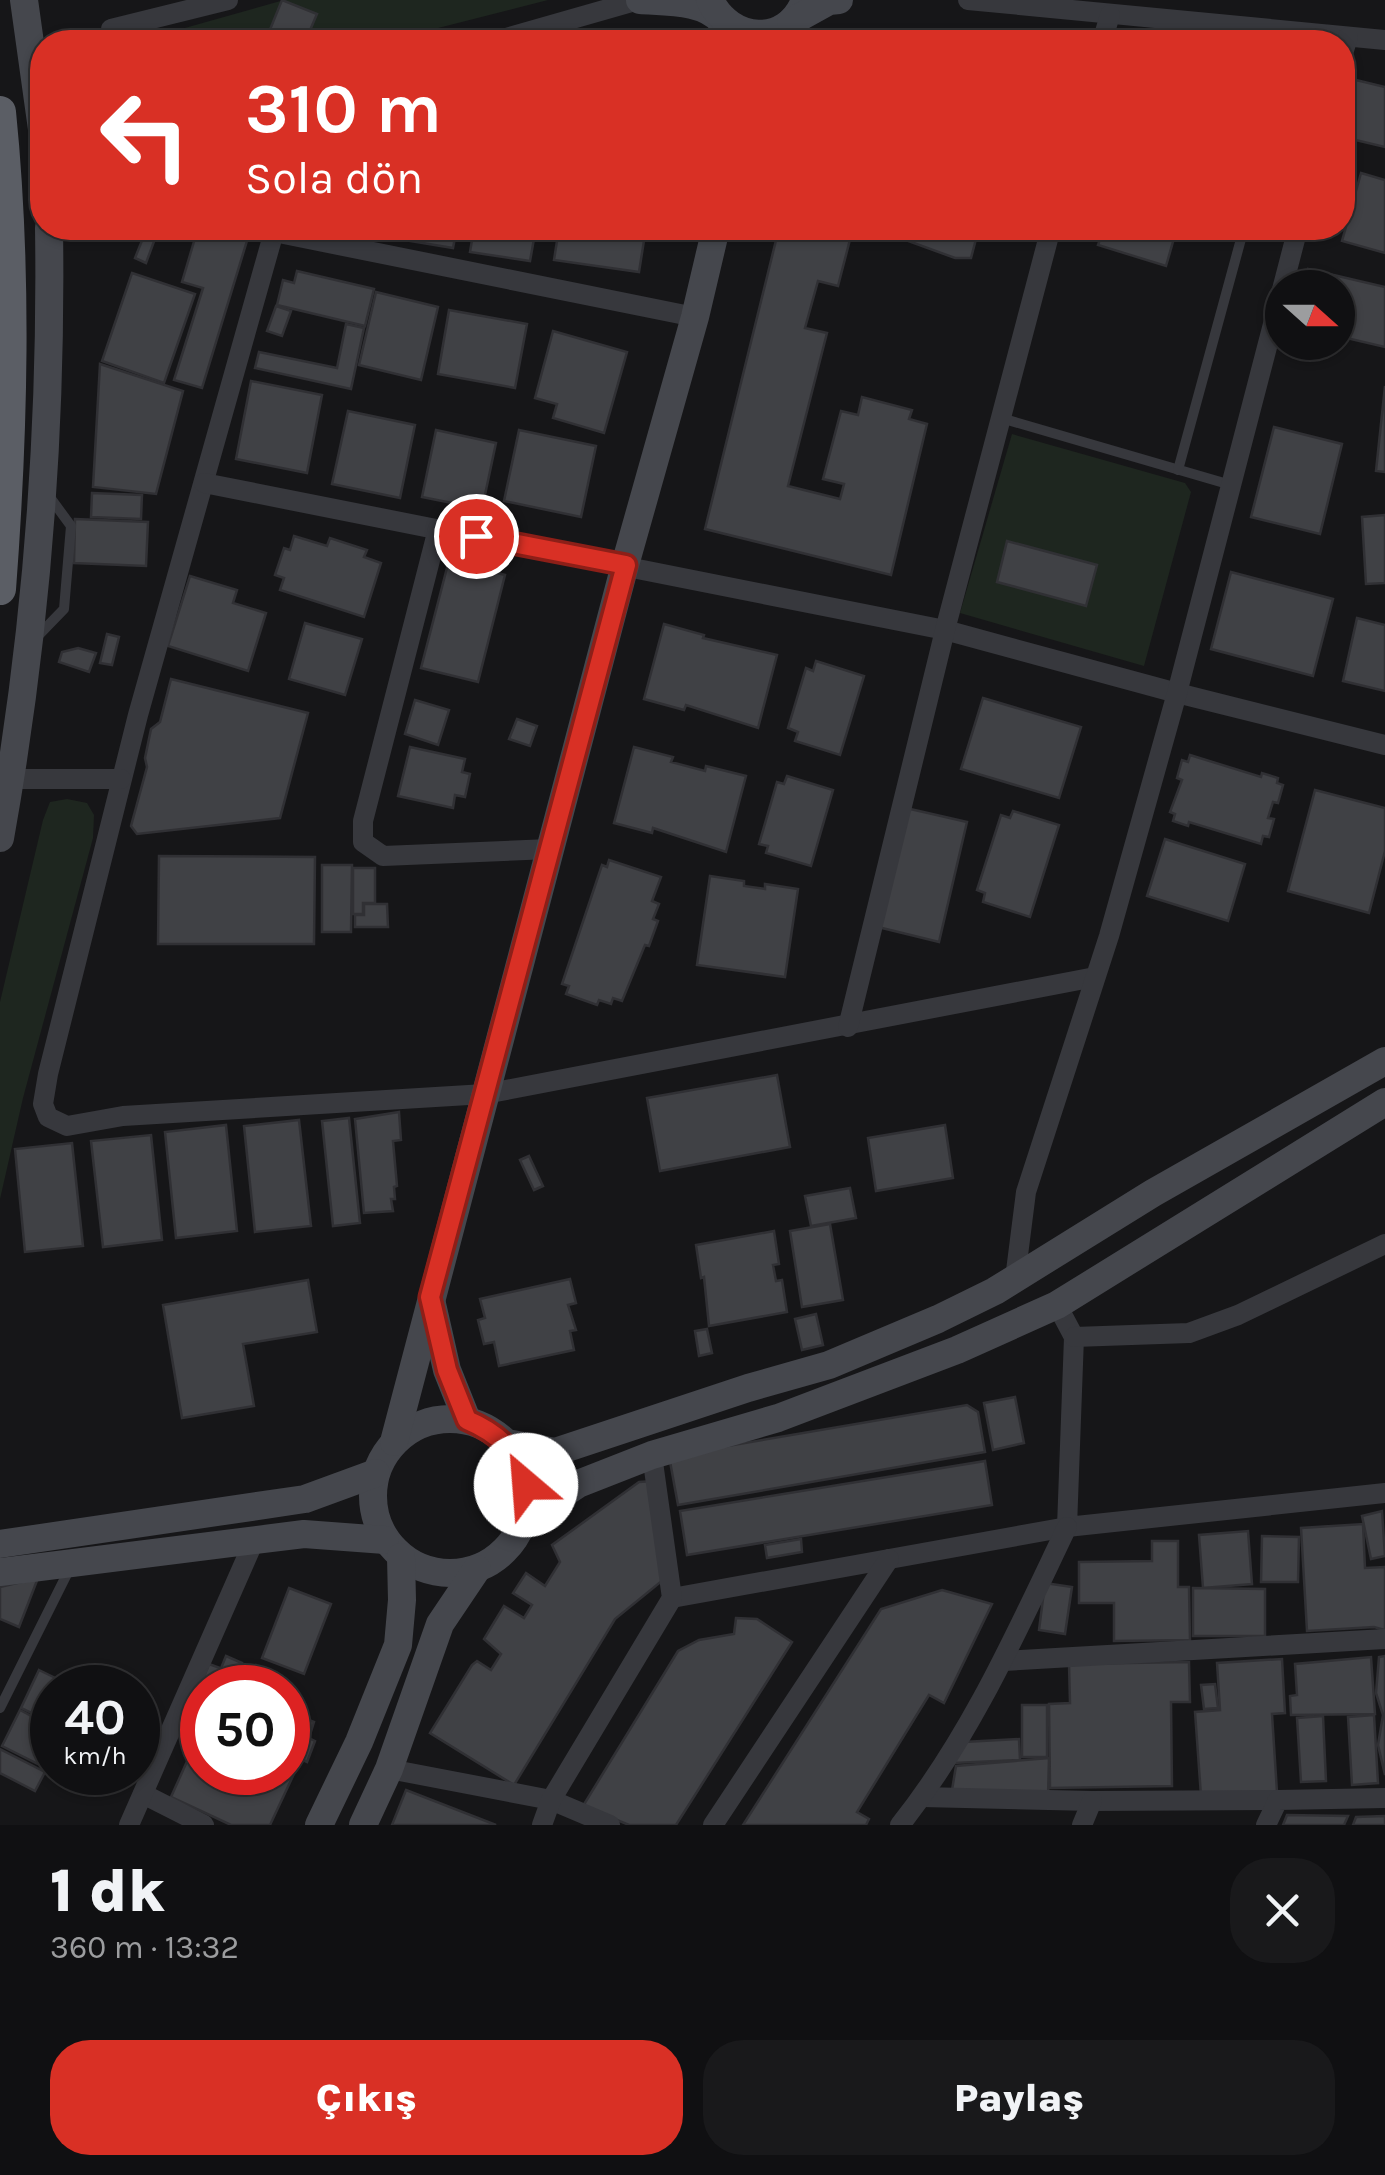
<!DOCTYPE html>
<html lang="tr">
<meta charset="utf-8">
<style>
:root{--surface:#101012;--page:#19191b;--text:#f1f3f6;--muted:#9c9d9f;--line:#303032;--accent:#d93025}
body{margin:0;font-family:Karla,sans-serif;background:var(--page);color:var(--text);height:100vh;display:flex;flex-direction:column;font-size:38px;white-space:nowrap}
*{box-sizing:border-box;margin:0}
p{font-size:32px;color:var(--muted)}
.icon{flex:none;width:55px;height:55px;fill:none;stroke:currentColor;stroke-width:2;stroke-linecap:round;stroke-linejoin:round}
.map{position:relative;height:1825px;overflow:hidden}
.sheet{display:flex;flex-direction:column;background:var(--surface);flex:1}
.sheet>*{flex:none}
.hud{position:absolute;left:30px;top:30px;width:1325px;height:210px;border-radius:40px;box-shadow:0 2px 8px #0004,0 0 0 2px var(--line);background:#d93025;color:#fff;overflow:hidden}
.needle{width:65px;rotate:111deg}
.fabs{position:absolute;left:1265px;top:270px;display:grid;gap:20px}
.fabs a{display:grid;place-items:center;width:90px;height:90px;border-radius:50%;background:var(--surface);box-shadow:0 2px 8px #0004,0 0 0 2px var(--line);font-size:50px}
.speed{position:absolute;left:30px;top:1665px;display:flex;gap:20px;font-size:50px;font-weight:700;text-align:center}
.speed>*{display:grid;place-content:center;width:130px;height:130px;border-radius:50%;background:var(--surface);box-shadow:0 2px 8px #0004,0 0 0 2px var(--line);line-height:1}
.speed small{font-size:25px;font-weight:400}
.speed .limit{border:15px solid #d22;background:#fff;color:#111}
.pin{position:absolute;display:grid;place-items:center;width:85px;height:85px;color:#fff;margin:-42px;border:5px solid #fff;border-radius:50%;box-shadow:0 2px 10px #0007}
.me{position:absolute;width:110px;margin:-55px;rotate:333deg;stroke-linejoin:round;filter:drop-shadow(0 0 8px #0008)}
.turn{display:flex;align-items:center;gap:35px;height:210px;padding:0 50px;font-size:45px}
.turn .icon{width:130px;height:130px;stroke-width:2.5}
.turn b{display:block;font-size:70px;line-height:85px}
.round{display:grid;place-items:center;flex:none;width:105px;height:105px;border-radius:40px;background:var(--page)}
.overview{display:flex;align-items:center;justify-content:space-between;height:170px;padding:0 50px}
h1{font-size:60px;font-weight:800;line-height:75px}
.primary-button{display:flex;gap:20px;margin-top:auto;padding:20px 50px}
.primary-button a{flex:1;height:115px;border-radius:40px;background:var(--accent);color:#fff;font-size:40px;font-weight:800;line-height:115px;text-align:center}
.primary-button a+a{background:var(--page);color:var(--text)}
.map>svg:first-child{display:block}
.green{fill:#1e261f}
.building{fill:#404145;stroke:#303034;stroke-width:2.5}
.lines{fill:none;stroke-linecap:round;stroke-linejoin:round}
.service{stroke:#37383d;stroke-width:10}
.minor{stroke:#37383d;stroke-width:20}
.secondary{stroke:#45474d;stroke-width:28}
.trunk{stroke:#5b5e65;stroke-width:32}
.route-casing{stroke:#8d1f18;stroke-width:25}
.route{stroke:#d93025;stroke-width:18}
</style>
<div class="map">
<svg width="1385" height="1825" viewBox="0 0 1385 1825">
<rect width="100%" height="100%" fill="#161618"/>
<!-- green -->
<g class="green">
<polygon points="284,0 548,0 383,42 135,42"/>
<polygon points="1012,434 1185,483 1191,492 1144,666 960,613"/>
<polygon points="67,799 87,803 94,815 93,838 23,1098 0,1199 0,1002 43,820 50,802"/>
</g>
<!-- building -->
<g class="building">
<polygon points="282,0 317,14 305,42 294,42 269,32"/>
<polygon points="1356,80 1385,87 1385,147 1343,137"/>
<polygon points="1361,173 1385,180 1385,253 1342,241"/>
<polygon points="147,228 159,228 146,263 135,258"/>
<polygon points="198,228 239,228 250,231 202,388 174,380 203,288 182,282"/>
<polygon points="393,228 457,228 453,248 392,238"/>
<polygon points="474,228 536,228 530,261 470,252"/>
<polygon points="559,228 646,228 639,272 554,260"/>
<polygon points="779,228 853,228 838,286 818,281 805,328 827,333 788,486 840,499 844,484 823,479 841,411 858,415 862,397 912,410 909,419 927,424 891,575 705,529"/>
<polygon points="896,228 979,228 971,258 955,258 900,238"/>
<polygon points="1092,228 1177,228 1166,266 1098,245 1103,231"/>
<polygon points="1308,269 1385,287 1385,347 1338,336 1338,288 1303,288"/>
<polygon points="297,271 374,289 365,326 277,305 283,280 294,283"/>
<polygon points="132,273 195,294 164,383 102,361"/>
<polygon points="376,292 438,307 421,380 359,365"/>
<polygon points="276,306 291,311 282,336 267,331"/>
<polygon points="449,310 527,324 515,388 438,374"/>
<polygon points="346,324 364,328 351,389 255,368 259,352 337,368"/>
<polygon points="553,331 627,352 604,433 553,418 557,404 535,398"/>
<polygon points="100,364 183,391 156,494 93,487"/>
<polygon points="251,381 322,395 307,473 236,459"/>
<polygon points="1385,386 1385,472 1376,471"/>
<polygon points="348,411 415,425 400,498 332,484"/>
<polygon points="1274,427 1342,444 1320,534 1251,517"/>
<polygon points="436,430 496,443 482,509 422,497"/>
<polygon points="519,430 596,446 581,517 504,501"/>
<polygon points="92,493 142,495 141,519 91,517"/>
<polygon points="1385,515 1385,583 1366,584 1362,517"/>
<polygon points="75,519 148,522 146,566 74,563"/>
<polygon points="294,536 327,546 330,538 367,550 364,557 381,563 364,617 280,590 284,578 275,575 284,548 290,550"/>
<polygon points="1007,541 1097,565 1086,606 997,582"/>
<polygon points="449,560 505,575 478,682 421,668"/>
<polygon points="1231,572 1333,599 1313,676 1211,649"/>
<polygon points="190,576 237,590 233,603 266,613 248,671 168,646"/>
<polygon points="1357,618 1385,625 1385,691 1343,681"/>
<polygon points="305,623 362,639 345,695 289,679"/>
<polygon points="664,624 704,635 703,638 777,655 758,728 686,705 684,710 644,699"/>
<polygon points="107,634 119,637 112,665 100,663"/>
<polygon points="78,648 96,653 89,672 59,662 62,652"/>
<polygon points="816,661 864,676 840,755 795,741 798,732 788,728 806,668 813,671"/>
<polygon points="171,679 308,713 280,818 137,834 131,826 147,767 145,758 151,729 160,722"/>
<polygon points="983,698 1081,727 1059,798 961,769"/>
<polygon points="415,700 449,710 438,745 405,734"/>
<polygon points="517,719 537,726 530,746 509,739"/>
<polygon points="410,747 465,759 462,772 470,774 465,797 455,795 453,808 398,796"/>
<polygon points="634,747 673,757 671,762 705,771 706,766 746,776 726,852 653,828 652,833 614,823"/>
<polygon points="1190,755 1261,777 1262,773 1278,778 1277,783 1283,785 1278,803 1273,802 1268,818 1274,819 1269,837 1263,836 1261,844 1189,822 1188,826 1173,821 1175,814 1170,812 1182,780 1177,778 1182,760 1188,762"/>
<polygon points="787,776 833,790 811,866 766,853 768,846 759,844 777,782 784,784"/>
<polygon points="1315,790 1385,808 1385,851 1369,913 1288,891"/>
<polygon points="906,808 967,822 939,942 878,927"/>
<polygon points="1013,811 1059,825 1030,917 983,902 985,893 977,890 1001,815 1010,818"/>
<polygon points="1165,839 1245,864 1228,921 1147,896"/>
<polygon points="159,856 315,857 314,944 158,944"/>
<polygon points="609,860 661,877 652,901 659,904 653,919 658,921 649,946 645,945 622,1001 613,998 611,1004 599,1000 597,1005 566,994 569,986 562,984 602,865 607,867"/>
<polygon points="322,865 352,865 351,932 322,932"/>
<polygon points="353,868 375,868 375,903 363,903 363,914 353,914"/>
<polygon points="710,876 744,881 744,886 765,889 765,884 798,889 785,977 697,965"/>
<polygon points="364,904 387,904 388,927 355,927 355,915 364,915"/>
<polygon points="777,1075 790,1147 660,1171 647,1098"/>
<polygon points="399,1112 401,1140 393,1141 397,1186 394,1187 395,1199 391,1199 393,1211 364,1213 355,1119"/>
<polygon points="349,1118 360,1223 333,1226 322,1121"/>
<polygon points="299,1120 311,1226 255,1232 244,1126"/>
<polygon points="226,1125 237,1231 176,1238 165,1132"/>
<polygon points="945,1125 953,1178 876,1191 868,1138"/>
<polygon points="151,1135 162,1240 103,1247 91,1141"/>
<polygon points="72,1143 83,1246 25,1252 15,1149"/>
<polygon points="529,1156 543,1186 534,1190 520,1160"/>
<polygon points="850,1188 856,1218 811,1226 805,1196"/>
<polygon points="830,1224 843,1300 802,1307 790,1231"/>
<polygon points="774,1231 779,1264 773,1265 776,1281 782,1280 787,1312 709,1326 704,1277 701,1278 696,1245"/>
<polygon points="570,1279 576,1303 568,1305 576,1330 570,1331 574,1350 499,1366 494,1342 484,1344 478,1320 485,1318 480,1299"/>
<polygon points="308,1280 317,1332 243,1344 254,1406 182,1418 163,1305"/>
<polygon points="816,1314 823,1345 802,1350 795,1319"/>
<polygon points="707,1329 712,1353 699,1356 695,1331"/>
<polygon points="1015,1397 1024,1443 993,1450 984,1403"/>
<polygon points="967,1405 978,1412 985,1452 678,1505 669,1456"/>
<polygon points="985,1461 992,1505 687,1555 680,1511"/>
<polygon points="653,1481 663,1580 615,1619 514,1785 430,1733 472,1665 477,1661 491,1670 501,1654 484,1639 504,1606 524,1618 532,1605 513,1593 526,1573 545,1586 560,1562 552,1545 639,1482"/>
<polygon points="1382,1511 1385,1556 1371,1559 1362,1516"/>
<polygon points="1363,1524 1365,1568 1385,1567 1385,1630 1374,1627 1307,1631 1301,1528"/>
<polygon points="1248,1531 1252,1584 1203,1588 1199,1535"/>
<polygon points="1262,1536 1299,1537 1298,1582 1261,1582"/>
<polygon points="801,1539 802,1552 767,1558 765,1545"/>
<polygon points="1152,1541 1178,1541 1178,1587 1189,1587 1190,1640 1114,1641 1114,1603 1079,1603 1079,1562 1152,1561"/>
<polygon points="38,1578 19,1627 0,1619 0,1587"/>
<polygon points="1045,1583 1072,1587 1065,1634 1039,1630"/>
<polygon points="289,1588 331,1604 304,1674 262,1658"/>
<polygon points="1193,1588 1265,1589 1265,1636 1193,1636"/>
<polygon points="942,1590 992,1604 944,1703 929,1695 857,1812 869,1819 866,1825 743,1825 881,1609"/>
<polygon points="736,1618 757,1619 792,1642 676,1825 629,1825 583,1806 678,1651 699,1640 734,1634"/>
<polygon points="226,1656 242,1663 232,1688 213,1688"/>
<polygon points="1385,1656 1385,1775 1378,1745 1383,1715 1376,1693 1379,1657"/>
<polygon points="1371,1657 1375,1714 1291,1715 1290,1696 1297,1695 1295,1664"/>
<polygon points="1282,1659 1285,1713 1272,1714 1277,1792 1201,1796 1195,1712 1220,1710 1217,1663"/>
<polygon points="1189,1662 1190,1702 1171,1702 1172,1786 1050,1788 1049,1704 1070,1703 1069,1664"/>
<polygon points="209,1664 220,1668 212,1688 202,1688 202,1698 196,1695"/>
<polygon points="39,1670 76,1688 52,1688 52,1723 21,1708"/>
<polygon points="1215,1684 1218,1708 1204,1709 1201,1685"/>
<rect x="1022" y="1705" width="25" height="52"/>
<polygon points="20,1710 52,1727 52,1756 46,1768 2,1746"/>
<polygon points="288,1711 314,1722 309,1738 315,1741 307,1762 288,1753"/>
<polygon points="1374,1715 1378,1783 1352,1785 1348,1717"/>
<polygon points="1323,1716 1326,1781 1301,1782 1297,1718"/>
<polygon points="202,1728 202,1772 288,1772 288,1756 300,1761 270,1825 231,1825 171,1797"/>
<polygon points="1019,1739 1020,1760 954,1763 964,1742"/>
<polygon points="0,1749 45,1772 35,1791 0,1773"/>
<polygon points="1049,1758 1048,1798 951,1796 956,1766"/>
<polygon points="406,1790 496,1825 392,1825"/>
<polygon points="1287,1815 1348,1816 1344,1825 1283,1825"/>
<polygon points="1385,1816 1385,1825 1353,1825 1356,1817"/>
</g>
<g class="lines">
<!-- service -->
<g class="service">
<polyline points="1001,418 1231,485"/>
<polyline points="1178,470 1244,228"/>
<polyline points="34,640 64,609 71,526 49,496"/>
<polyline points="0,1708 70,1568"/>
</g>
<!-- minor -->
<g class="minor">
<polyline points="968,0 1385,40"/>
<polyline points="111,29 228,0"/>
<polyline points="492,42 639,0"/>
<polyline points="1102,42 1110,15"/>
<polyline points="1342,57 1348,37"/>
<polyline points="275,228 138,715 48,1074 43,1104 48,1117 67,1126 123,1116 485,1094 1095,977"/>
<polyline points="274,232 695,317"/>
<polyline points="204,483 945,630 1177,693 1385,745"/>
<polyline points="438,529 363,821 363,842 383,856 550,849"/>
<polyline points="9,779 121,779"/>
<polyline points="848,1027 945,630 1051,228"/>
<polyline points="1015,1279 1026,1192 1109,936 1177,693 1298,228"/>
<polyline points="1057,1305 1074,1337 1067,1527 1385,1493"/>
<polyline points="1074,1337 1189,1333 1238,1315 1385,1244"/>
<polyline points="672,1598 1067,1527"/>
<polyline points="1003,1661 1385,1639"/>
<polyline points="389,1769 551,1800 610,1825"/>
<polyline points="143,1794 204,1825"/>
<polyline points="922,1797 1092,1801 1278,1800"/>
<polyline points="129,1825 254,1541"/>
<polyline points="542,1825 551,1800 672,1598 652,1455"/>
<polyline points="713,1825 889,1559"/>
<path d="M900,1825C971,1736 1018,1629 1067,1527"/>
<polyline points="1082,1825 1092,1801"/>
<polyline points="1266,1825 1278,1800 1385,1798"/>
</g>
<!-- secondary -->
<g class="secondary">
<polyline points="24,0 42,129"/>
<path d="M640,0C666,2 705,0 722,22"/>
<path d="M710,0C730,42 787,48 805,0"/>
<polyline points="791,22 829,1 839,0"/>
<path d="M0,838C36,637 52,431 49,228"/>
<polyline points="432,1304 447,1370 467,1420"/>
<circle cx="450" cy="1496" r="77"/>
<polyline points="394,1442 625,565 695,317 716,228"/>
<polyline points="507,1443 555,1452 748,1388 829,1365 938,1319 995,1291 1153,1193 1385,1061"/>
<polyline points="524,1520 578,1484 652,1455 778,1418 957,1350 1057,1305 1385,1102"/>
<polyline points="0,1544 305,1499 376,1473"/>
<polyline points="0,1572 304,1534 385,1540"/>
<polyline points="319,1825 359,1742 398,1645 402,1600 401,1557"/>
<polyline points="363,1825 389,1769 440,1624 477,1569"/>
</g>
<!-- trunk -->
<path class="trunk" d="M0,112C16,271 12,430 0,589"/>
</g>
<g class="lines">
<defs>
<path id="route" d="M476,536L626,565L430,1297L447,1370L467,1420C500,1434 516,1451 526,1485"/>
</defs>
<!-- route casing -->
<use href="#route" class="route-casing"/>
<!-- route -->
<use href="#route" class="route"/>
</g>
</svg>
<div class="fabs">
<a><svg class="needle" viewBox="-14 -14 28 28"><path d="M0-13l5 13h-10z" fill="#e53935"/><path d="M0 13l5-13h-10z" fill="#9c9d9f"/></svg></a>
</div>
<div class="speed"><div>40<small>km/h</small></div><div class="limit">50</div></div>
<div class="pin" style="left:476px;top:536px;background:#d93025"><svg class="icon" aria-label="arrive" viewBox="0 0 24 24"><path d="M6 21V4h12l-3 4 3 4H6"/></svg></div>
<svg class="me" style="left:526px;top:1485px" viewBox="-20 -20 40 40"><circle r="19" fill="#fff"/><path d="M0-13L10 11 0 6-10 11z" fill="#d93025"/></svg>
<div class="hud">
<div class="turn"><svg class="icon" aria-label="left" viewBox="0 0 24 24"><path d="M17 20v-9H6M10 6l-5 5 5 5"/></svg><div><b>310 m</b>Sola dön</div></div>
</div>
</div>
<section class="sheet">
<div class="overview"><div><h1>1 dk</h1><p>360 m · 13:32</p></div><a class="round"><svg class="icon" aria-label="close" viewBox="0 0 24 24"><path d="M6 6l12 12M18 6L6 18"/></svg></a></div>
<div class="primary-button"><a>Çıkış</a><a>Paylaş</a></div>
</section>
